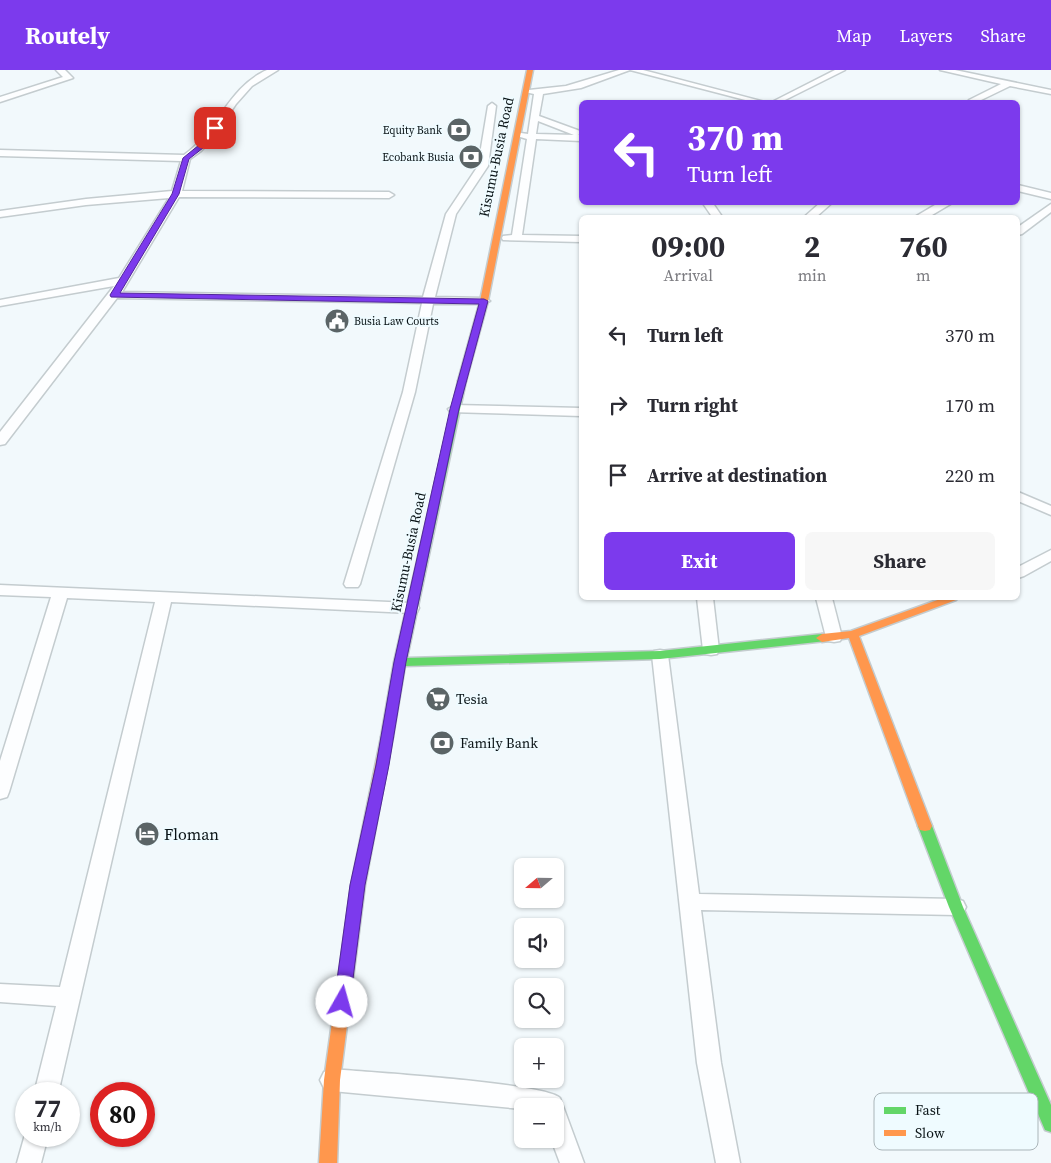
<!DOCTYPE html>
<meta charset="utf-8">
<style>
:root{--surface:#fff;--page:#f7f7f7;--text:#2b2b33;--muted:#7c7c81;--accent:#7c3aed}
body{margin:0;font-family:"Source Serif 4",serif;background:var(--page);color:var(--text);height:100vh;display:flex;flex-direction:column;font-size:19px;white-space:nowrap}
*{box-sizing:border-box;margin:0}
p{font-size:16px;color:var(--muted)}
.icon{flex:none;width:28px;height:28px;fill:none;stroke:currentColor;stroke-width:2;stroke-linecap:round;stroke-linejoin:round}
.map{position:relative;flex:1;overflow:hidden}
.side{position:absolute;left:579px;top:145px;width:441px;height:385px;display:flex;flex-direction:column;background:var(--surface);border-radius:8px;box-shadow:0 1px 4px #0004}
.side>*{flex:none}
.banner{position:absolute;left:579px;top:30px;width:441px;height:105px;border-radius:8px;box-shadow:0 1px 4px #0004;background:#7c3aed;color:#fff;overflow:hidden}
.needle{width:32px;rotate:250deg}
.buttons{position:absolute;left:514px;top:788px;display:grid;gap:10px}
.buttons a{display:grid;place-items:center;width:50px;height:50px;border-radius:8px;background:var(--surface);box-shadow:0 1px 4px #0004;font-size:25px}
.speed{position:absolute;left:15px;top:1012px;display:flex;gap:10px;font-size:25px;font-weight:700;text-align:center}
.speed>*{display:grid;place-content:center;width:65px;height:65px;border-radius:50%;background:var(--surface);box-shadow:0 1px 4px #0004;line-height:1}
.speed small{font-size:12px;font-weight:400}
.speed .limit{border:8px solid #d22;background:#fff;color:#111}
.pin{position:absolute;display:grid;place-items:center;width:42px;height:42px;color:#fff;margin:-21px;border-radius:10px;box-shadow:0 2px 8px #0006}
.me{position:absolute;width:55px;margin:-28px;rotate:7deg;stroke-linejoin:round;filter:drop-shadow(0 0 4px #0008)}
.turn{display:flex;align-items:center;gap:18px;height:105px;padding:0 25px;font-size:22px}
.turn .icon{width:65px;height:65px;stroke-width:2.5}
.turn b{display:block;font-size:35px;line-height:42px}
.eta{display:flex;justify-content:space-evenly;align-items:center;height:85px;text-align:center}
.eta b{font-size:30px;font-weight:700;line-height:35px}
.primary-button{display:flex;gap:10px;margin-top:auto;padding:10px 25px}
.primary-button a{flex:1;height:58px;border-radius:8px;background:var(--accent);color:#fff;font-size:20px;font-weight:700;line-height:58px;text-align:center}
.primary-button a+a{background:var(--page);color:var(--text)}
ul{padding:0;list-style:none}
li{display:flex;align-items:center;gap:15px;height:70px;padding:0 25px}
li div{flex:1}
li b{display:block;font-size:19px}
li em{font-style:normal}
header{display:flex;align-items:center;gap:30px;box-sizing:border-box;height:70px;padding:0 25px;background:var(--accent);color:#fff}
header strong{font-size:24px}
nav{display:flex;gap:28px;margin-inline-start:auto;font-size:18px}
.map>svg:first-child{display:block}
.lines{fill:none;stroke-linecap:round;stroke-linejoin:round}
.street-casing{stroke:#c4cccf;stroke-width:3}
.fast-casing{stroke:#c4cccf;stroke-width:3}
.slow-casing{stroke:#c4cccf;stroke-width:3}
.street{fill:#fdfeff;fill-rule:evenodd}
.fast{fill:#63d668;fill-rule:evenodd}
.slow{fill:#ff974d;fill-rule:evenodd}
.route{fill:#7c3aed;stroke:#51269a}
.labels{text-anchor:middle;stroke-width:4;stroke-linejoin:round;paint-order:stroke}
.far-poi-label{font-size:11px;fill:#091316;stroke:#effbff;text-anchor:end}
.street-label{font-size:14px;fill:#091316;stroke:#effbff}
.poi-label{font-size:14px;fill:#091316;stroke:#effbff;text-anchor:start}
.near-poi-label{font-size:16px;fill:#091316;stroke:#effbff;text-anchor:start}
.key{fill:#effbff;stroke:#aab5b9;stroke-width:1}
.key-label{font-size:14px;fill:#091316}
</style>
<header>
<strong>Routely</strong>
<nav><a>Map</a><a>Layers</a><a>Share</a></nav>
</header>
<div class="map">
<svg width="1051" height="1093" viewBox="0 0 1051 1093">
<rect width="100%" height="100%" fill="#f2f9fc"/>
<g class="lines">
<defs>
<g id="street">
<polygon points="56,0 65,0 73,8 0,32 0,27 63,7"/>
<path d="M267,0H278L252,16L236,34L214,67L201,81L190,89L182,121L389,122L394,125L389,128L179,127L122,222L423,227L446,144L478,96L488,36L492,33L496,36L488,96L456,144L435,227L484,228L490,231L484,234H433L415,322L360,514L358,517H346L344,514L403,322L422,233L117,228L5,374L0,375V362L114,216L0,236V230L119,208L169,128L86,135L0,147V141L86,129L172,121L181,91L0,86V80L184,85C218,61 228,17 267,0Z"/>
<path d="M619,0H630L581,18L543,24L539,46L580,61L581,63L578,65H581V71L536,69L522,165L581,166V172L503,170L502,168L503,166L512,165L527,69L517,66L521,63L528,64L534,24L525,22L529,20L566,16ZM538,51L574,65H575L536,64Z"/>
<polygon points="630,0 643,0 765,32 753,32"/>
<polygon points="835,0 845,0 781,32 772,32"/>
<polygon points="940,0 955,0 1051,20 1051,24 1010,16 977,32 968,32 969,30 1001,14"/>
<polygon points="1018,115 1051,123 1051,129 1018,121"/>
<polygon points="702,132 712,132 723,148 713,148"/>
<polygon points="821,132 833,132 815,148 803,148"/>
<polygon points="940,132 954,132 927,148 913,148"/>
<polygon points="1051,134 1051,142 1022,164 1018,165 1018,157"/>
<polygon points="455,335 581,338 581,346 450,342 448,339"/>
<polygon points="1018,422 1051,436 1051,445 1018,431"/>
<polygon points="1051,480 1051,491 1024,506 1018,508 1018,497"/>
<polygon points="0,515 411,533 417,534 419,538 417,542 411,543 171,532 58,1024 34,1024 56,936 0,932 0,914 60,917 155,532 67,528 9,722 7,727 0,729 0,691 51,527 0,525"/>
<polygon points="697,528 713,528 719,580 717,584 711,585 705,584 703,580"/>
<polygon points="816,528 832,528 842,567 840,571 834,572 828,571 826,567"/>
<polygon points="660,580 666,581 668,585 699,824 956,829 963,831 966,837 963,843 956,845 701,840 721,993 740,1093 716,1093 697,993 652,585 654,581"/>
<path d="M332,999C365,1002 546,1013 560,1028L584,1093H560L551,1069H555V1036H522V1039L332,1021L324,1018L320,1010L324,1002Z"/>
<polygon points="26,1061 26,1066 48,1066 41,1093 17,1093"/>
</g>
<g id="fast">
<polygon points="462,308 466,311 407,588 660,581 822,564 828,568 826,571 660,589 405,596 393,667 391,670 383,670 381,667 394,592 458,311"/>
<polygon points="925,751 930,752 932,756 963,837 1051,1035 1051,1062 1045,1060 949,837 918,756 920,752"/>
</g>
<g id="slow">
<polygon points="527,0 533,0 488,231 466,311 462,314 458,311 480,231"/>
<polygon points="943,528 958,528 956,530 859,566 932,756 930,760 925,761 920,760 918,756 849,568 822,572 816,568 822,564 851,561"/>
<polygon points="387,663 391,664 393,667 365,815 340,1010 337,1093 319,1093 324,1010 351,815 381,667 383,664"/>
</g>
</defs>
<!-- street casing -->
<use href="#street" class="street-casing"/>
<!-- fast casing -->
<use href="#fast" class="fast-casing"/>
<!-- slow casing -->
<use href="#slow" class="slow-casing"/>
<!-- street -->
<use href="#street" class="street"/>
<!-- fast -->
<use href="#fast" class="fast"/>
<!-- slow -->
<use href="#slow" class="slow"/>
</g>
<!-- route -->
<polygon class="route" points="213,57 218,58 203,78 189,89 179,124 120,223 484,229 488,231 459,339 406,592 389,695 365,815 350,932 348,936 342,938 337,936 334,932 350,815 376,695 394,592 450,339 479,234 111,227 110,225 172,124 183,88 199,75"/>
<!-- icons -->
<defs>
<symbol id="bank-disc" viewBox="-11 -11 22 22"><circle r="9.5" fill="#5b6466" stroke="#effbff"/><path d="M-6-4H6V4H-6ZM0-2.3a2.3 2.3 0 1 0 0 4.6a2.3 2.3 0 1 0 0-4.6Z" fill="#fff"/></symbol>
<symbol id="civic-disc" viewBox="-11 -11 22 22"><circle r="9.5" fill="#5b6466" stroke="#effbff"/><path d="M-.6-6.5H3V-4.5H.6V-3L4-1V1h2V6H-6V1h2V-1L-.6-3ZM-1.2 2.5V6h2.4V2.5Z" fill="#fff"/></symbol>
<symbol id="supermarket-disc" viewBox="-11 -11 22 22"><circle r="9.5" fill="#5b6466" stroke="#effbff"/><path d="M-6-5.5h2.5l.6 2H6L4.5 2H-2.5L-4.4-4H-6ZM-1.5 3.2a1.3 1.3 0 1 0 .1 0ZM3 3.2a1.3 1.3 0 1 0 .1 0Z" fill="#fff"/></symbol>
<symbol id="hotel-disc" viewBox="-11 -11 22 22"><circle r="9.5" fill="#5b6466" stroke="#effbff"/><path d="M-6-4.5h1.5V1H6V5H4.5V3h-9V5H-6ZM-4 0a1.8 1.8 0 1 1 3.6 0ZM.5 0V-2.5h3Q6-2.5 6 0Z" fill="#fff"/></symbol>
</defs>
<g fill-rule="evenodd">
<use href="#bank-disc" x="445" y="46" width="28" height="28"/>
<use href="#bank-disc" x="457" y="73" width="28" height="28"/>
<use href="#civic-disc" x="323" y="237" width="28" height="28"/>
<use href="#supermarket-disc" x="424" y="615" width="28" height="28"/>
<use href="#bank-disc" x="428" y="659" width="28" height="28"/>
<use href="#hotel-disc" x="133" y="750" width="28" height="28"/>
</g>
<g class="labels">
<!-- far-poi labels -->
<g class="far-poi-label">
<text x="442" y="64">Equity Bank</text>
<text x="454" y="91">Ecobank Busia</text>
<text x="354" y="255" text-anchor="start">Busia Law Courts</text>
</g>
<!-- street labels -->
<g class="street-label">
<text transform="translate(496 87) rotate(-78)" y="5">Kisumu-Busia Road</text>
<text transform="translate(408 482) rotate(-78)" y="5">Kisumu-Busia Road</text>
</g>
<!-- poi labels -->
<g class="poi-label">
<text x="456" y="634">Tesia</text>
<text x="460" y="678">Family Bank</text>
</g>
<!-- near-poi labels -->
<g class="near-poi-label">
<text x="164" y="770">Floman</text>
</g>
</g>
<!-- legend -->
<rect x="874" y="1023" width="164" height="57" rx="8" class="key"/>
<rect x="884" y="1037" width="22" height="7" fill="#63d668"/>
<rect x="884" y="1060" width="22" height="6" fill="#ff974d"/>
<g class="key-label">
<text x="915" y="1045">Fast</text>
<text x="915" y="1068">Slow</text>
</g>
</svg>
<div class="buttons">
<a><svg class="needle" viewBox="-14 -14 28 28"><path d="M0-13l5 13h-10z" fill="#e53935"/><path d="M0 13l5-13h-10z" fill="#7c7c81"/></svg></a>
<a><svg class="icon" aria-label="sound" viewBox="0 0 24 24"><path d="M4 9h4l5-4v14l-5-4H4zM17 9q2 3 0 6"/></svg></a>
<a><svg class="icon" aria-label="search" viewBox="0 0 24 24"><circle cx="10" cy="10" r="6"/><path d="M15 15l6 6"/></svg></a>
<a>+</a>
<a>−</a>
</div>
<div class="speed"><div>77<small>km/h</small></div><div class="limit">80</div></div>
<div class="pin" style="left:215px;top:58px;background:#d93025"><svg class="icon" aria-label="arrive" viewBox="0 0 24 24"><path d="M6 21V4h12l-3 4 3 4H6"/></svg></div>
<svg class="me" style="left:342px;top:932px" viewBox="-20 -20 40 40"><circle r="19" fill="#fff"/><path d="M0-13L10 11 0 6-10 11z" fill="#7c3aed"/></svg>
<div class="banner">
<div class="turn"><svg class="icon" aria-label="left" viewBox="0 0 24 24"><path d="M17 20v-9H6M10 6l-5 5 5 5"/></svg><div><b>370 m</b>Turn left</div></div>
</div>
<section class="side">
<div class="eta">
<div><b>09:00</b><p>Arrival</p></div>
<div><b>2</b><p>min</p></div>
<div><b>760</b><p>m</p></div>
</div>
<ul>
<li><svg class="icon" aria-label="left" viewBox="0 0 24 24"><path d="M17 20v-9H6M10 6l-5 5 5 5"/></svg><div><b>Turn left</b></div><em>370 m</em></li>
<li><svg class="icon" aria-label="right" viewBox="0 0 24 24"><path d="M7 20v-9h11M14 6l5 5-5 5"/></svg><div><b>Turn right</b></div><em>170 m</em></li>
<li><svg class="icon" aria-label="arrive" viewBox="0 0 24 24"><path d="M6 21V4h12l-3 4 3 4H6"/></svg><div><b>Arrive at destination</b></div><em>220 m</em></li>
</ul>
<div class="primary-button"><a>Exit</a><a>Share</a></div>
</section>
</div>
